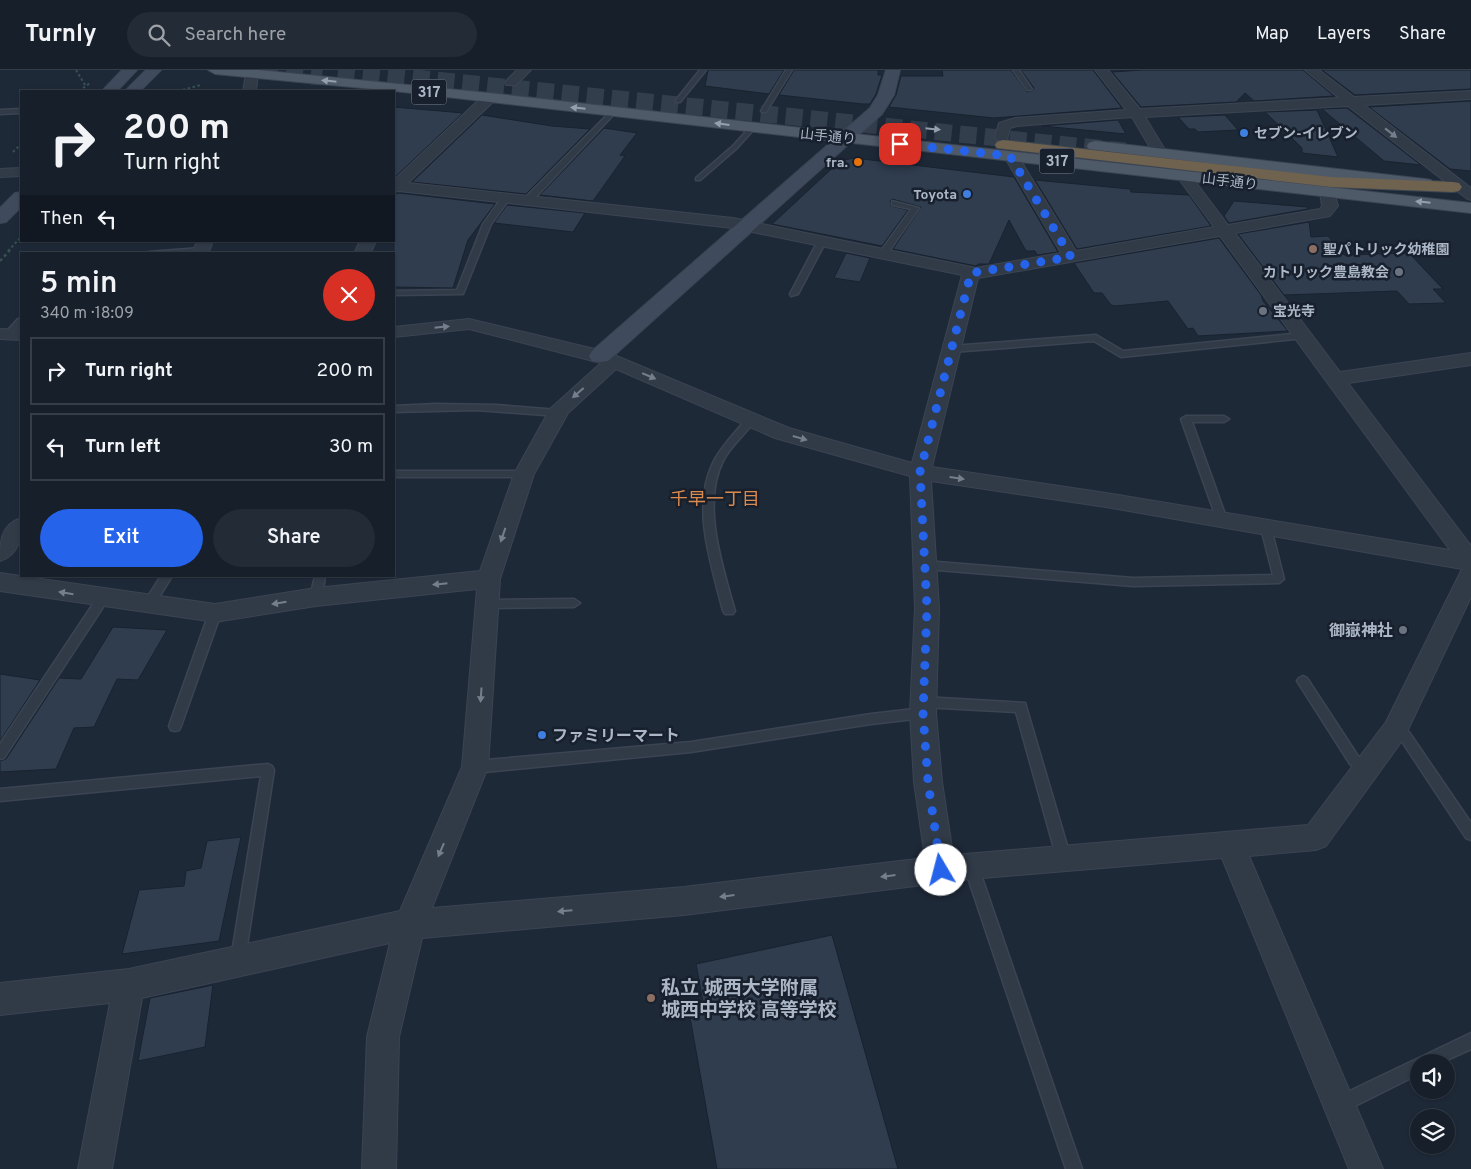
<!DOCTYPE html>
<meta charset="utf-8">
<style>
:root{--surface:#161f2a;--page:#232c36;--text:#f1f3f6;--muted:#9ea2a8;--line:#353d47;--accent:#2563eb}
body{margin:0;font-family:Overpass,"Noto Sans JP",sans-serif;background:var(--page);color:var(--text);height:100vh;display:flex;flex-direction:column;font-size:19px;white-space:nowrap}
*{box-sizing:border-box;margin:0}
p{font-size:16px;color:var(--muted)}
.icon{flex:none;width:28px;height:28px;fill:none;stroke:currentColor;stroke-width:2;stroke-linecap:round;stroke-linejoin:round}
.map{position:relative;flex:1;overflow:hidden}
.details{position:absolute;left:20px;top:182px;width:375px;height:325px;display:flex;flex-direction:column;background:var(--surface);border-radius:0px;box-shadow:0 1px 4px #0004,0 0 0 1px var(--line)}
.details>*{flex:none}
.top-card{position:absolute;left:20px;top:20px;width:375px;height:152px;border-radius:0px;box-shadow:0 1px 4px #0004,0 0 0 1px var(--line);background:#161f2a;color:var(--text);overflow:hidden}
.fabs{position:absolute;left:1410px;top:984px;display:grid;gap:10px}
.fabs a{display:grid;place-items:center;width:45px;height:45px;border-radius:50%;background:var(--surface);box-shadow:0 1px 4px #0004,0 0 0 1px var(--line);font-size:25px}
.pin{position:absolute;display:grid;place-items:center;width:42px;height:42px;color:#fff;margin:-21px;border-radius:10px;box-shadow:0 2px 8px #0006}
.me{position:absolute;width:55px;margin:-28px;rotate:352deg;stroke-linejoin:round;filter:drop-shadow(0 0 4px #0008)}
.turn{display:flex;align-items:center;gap:18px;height:105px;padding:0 20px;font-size:22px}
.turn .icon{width:65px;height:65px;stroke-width:2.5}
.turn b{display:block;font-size:35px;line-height:42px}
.then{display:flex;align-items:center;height:48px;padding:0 20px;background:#0003;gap:10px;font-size:19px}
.round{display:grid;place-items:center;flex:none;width:52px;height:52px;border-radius:26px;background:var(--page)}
.headline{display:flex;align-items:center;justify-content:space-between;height:85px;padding:0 20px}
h1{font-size:30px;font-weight:600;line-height:38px}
.cta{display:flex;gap:10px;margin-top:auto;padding:10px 20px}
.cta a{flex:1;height:58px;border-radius:30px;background:var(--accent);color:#fff;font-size:20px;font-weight:600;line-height:58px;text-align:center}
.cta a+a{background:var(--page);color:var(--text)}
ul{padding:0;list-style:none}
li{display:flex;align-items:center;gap:15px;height:68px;margin:0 10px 8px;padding:0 10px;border:2px solid var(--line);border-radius:0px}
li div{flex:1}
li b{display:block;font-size:19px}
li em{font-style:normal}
header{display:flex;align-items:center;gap:30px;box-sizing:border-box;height:70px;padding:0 25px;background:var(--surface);border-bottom:1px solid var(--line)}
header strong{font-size:24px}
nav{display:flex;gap:28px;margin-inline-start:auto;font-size:18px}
.search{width:350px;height:45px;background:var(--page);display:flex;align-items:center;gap:12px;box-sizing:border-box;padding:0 18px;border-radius:28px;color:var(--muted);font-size:19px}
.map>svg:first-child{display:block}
.building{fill:#2f3d4f;stroke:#19222f}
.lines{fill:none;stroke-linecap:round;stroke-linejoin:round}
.highway-tunnel{stroke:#333e4d;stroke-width:17;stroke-dasharray:17 8;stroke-linecap:butt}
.lane-casing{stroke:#3b4452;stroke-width:3}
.street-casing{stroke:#3b4452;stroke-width:2}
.secondary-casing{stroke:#3b4452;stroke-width:2}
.primary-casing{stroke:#3b4452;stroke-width:2}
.highway-casing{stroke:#3c4653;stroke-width:2}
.path-far1{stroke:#385051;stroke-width:2;stroke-dasharray:2.5 2.5;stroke-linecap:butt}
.path{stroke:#385051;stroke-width:2.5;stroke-dasharray:3 3;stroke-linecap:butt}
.lane{fill:#313b48;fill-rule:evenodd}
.street{fill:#313b48;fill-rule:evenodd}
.secondary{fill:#3f4a5c;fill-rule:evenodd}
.primary{fill:#4f5a69;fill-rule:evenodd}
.highway{fill:#6f624e;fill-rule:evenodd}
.oneway{fill:#949faf}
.oneway2{fill:#747f8d}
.route{stroke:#2563eb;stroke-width:9;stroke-dasharray:0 16.2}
.shop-dot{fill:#3f7fe0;stroke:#17202c;stroke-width:2}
.food-dot{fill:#e8710a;stroke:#17202c;stroke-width:2}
.education-dot{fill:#8d6e63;stroke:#17202c;stroke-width:2}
.worship-dot{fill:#6b7280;stroke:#17202c;stroke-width:2}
.labels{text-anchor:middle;stroke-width:5;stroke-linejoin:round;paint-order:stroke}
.far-poi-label{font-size:14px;font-weight:bold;fill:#abb6c6;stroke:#17202c;text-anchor:start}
.far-street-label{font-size:14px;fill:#abb6c6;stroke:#17202c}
.shield{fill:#17202c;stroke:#7f8998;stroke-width:1}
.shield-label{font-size:15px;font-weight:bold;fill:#abb6c6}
.poi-label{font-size:16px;font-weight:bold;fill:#abb6c6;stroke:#17202c;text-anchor:end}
.neighbourhood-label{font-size:18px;fill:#db8b50;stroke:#17202c}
.near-poi-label{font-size:19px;font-weight:bold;fill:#abb6c6;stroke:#17202c;text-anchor:start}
</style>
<header>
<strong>Turnly</strong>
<div class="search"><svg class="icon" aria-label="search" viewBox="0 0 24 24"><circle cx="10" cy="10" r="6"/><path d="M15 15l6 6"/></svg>Search here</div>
<nav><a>Map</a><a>Layers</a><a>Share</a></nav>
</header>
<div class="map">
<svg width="1471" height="1099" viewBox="0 0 1471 1099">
<rect width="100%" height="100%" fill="#1e2938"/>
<!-- building -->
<g class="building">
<polygon points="708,0 784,0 769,24 705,16"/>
<polygon points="794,0 878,0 878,5 882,5 876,24 870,34 863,34 779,25"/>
<polygon points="942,0 1011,0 1027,22 1032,21 1034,18 1021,0 1093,0 1122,38 994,48 889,37 896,25 901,6 943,6"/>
<polygon points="1143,0 1303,0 1334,26 1254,31 1245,23 1236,32 1141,37 1112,2"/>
<polygon points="1322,0 1471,0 1471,19 1355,25"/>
<polygon points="1471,31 1471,101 1450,99 1369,37"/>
<polygon points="394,37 463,43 394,108"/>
<polygon points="1347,38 1421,95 1384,91 1322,39"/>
<polygon points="1317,40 1338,87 1302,83 1302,78 1265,42"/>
<polygon points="482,45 552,56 590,59 526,124 412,112"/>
<polygon points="1225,45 1238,60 1198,62 1195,59 1189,59 1178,47"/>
<polygon points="1118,50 1126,64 1042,56"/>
<polygon points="604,58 637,63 620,85 625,86 593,131 540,125"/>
<polygon points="854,88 1014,107 1058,182 1037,185 1035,181 1026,181 1009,150 989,194 978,194 976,196 893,179 921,137 892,129 890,131 891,136 908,140 882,176 772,154 840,91"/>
<polygon points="1035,110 1130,119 1131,122 1189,125 1211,156 1077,179"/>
<polygon points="399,123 495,134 468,170 453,218 394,217 394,124"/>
<polygon points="1234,131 1308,137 1308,139 1229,153 1224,146"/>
<polygon points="507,135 585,143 573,162 494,153"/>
<polygon points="1309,152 1311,167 1328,166 1344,185 1409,183 1443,219 1433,219 1446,233 1409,234 1397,221 1284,225 1238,164"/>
<polygon points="1219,168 1261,225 1263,231 1288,261 1198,266 1193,258 1188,259 1168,231 1115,236 1111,235 1102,223 1094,223 1074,193"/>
<polygon points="846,183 870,188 860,212 834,208"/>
<polygon points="113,557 167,560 138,610 117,609 94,657 74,658 56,699 0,702 0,691 6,689 59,608 81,609"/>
<polygon points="0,604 40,610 0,671"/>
<polygon points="241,767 219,871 122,884 139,820 184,816 186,801 201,798 207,771"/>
<polygon points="832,865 898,1099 717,1099 690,947 705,943 696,894"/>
<polygon points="213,915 205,977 138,991 150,928"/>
</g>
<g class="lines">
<!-- highway-tunnel -->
<g class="highway-tunnel">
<polyline points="261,0 322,7"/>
<polyline points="338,0 1125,81"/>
</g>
<defs>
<g id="lane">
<polygon points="700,0 706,0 680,32 676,32 676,30"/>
<polygon points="786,0 792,0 766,42 762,42 761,41"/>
<polygon points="1013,0 1019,0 1032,19 1031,20 1027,20"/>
<polygon points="21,39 21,43 0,44 0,40"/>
<polygon points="611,41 616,42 531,132 525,132 525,128"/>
<polygon points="750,57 755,58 737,78 700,110 696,110 696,108 733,76"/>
<polygon points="503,126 510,128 491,154 463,224 394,225 394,221 457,220 483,154"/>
<polygon points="892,131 919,138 885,187 882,187 878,185 911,139 892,135"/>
<polygon points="818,171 825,173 798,224 791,226 790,224"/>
<polygon points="201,178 205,180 204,182 145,184 149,182"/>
<polygon points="18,249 21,249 21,256 12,266 6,266 6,262"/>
<polygon points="1302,263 1305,264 1305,268 1121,287 1094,271 952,282 948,279 952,276 1096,265 1123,281"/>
<polygon points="436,334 496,335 558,340 563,343 558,346 476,340 394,342 394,336"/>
<path d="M751,346L756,349C746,364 731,375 723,391C701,434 723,498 735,541L733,544H725L723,541C712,496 691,438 713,393C721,376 736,362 748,347Z"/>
<polygon points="1186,346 1224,346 1229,349 1224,352 1192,352 1227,450 1226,453 1222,454 1217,450 1181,349"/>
<polygon points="394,401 524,401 529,404 524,407 394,407"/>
<polygon points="1266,454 1271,458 1284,509 1279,513 1133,516 925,499 920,495 925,491 1133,508 1273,505 1261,458"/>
<polygon points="161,506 172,506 153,537 145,537 143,534"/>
<polygon points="315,506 325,506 322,527 316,531 310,527"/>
<polygon points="103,524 109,528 107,531 4,688 0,689 0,674 99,525"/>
<polygon points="574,529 580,533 574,537 487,538 481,534 487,530"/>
<polygon points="215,539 219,540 221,543 181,656 179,660 175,661 171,660 169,656 209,543 211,540"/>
<path d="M1303,606L1307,608L1358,686L1371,694L1373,698L1371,702C1363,705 1356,698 1350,694L1299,614L1297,611L1299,608Z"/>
<polygon points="923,627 1025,633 1071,789 1069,793 1064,795 1059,793 1057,789 1016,642 923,637 919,636 917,632 919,628"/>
<polygon points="923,638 927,639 929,643 927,647 923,648 871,654 691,682 475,703 471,701 469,697 471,693 475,691 691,672 871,644"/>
<polygon points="1395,655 1409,662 1471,753 1471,770 1466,768 1401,670 1391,664 1389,660 1391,656"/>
<polygon points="268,694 272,696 274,700 245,889 243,894 238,896 233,894 231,889 261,706 0,731 0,719"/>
<polygon points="971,790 976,791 978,796 1082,1099 1066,1099 964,796 966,791"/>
<polygon points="1471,963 1471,979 1443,992 1419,992 1419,1004 1345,1041 1339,1043 1333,1041 1331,1035 1333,1029"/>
</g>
<g id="street">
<polygon points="252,0 258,4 256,21 243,21 246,4"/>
<polygon points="517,0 531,0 516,15 506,15 505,12"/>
<polygon points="1095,0 1108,0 1140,39 1339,28 1305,0 1319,0 1354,27 1471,21 1471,29 1364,35 1471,118 1471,130 1466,128 1348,36 1145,47 1167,83 1160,87 1155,86 1132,47 1017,56 1010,58 1007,70 997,70 995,67 999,53 1015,48 1126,40"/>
<path d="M489,24L496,28L494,31L408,113L733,148L976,198L1061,183L1004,86L1011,82L1018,86L1076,181L1214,157L1176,105L1183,101L1188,102L1228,155L1320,139L1322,136L1320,122L1323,119H1333L1338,136L1330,146L1235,163L1340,302L1471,283V295L1348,313L1471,476V527L1404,668L1326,776L1316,780L1249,786L1383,1099H1349L1222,788L971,809L684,845L422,868L399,967L396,1099H362L367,967L390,873L142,928L112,1099H78L110,933L0,945V913L129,899L400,841L462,697L477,519L316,536L215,552L0,521V503L215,534L316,518L480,501L514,404L550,339L601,293L469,259L394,267V257L469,249L607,282L789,358L912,393L962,205L733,158L399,121L394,122V110L484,25ZM1220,166L1450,480L1106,423L932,397L978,208ZM616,299L775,368L910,406L915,538L910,643L914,712L925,788L684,817L432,838L488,697L500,509L534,404L568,343ZM931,411L1106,437L1462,499L1386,652L1308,755L953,785L942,712L936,643L939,538Z"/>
<polygon points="21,98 21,106 0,107 0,99"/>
<polygon points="197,171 213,171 208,184 192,184"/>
<polygon points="360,171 376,171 370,184 354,184"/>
<polygon points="0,259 21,260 21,270 0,269"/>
<path d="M21,448C22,466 20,485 0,491C0,473 0,455 21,448Z"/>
</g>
<g id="secondary">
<polygon points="122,0 137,0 117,21 102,21"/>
<polygon points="146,0 161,0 140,21 125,21"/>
<polygon points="886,0 900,0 894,25 882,44 608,291 600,292 592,291 589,286 592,281 870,38 878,25"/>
<polygon points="21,122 21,137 6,152 0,153 0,138 15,123"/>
</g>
<g id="primary">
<polygon points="208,0 258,0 489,23 1471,133 1471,143 394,21 215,4"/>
<polygon points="1095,71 1425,109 1431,110 1434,114 1431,118 1425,119 1089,79 1087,76 1089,73"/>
</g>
<polygon id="highway" points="1003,70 1331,107 1453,112 1459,113 1462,117 1459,121 1453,122 1331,117 997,78 995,75 997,72"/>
</defs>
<!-- lane casing -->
<use href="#lane" class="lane-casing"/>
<!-- street casing -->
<use href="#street" class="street-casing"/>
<!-- secondary casing -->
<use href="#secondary" class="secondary-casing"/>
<!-- primary casing -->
<use href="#primary" class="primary-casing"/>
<!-- highway casing -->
<use href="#highway" class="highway-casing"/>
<!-- path-far1 -->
<g class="path-far1">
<polyline points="76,0 85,15"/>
<polyline points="79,21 90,13"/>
<polyline points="178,21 201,15"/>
<polyline points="13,82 21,74"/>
<polyline points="8,181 21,167"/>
</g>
<!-- path -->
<polyline class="path" points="0,191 10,180"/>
<!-- lane -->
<use href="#lane" class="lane"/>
<!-- street -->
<use href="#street" class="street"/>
<!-- secondary -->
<use href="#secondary" class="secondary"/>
<!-- primary -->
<use href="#primary" class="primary"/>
<!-- highway -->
<use href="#highway" class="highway"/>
</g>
<!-- one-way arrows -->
<defs><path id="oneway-solid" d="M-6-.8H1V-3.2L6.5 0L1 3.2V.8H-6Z" transform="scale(1.25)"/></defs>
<g class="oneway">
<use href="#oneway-solid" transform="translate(329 11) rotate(-174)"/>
<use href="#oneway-solid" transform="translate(578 38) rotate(-174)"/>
<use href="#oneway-solid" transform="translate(722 54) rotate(-173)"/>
<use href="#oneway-solid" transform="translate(933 59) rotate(6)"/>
<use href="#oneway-solid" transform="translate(1423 132) rotate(-174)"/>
</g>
<g class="oneway2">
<use href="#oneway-solid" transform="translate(1391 63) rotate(38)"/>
<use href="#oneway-solid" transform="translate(442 257) rotate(-6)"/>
<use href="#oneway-solid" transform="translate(649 306) rotate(23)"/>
<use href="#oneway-solid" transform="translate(578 323) rotate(139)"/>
<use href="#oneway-solid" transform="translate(800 368) rotate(16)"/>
<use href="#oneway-solid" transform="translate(957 408) rotate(8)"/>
<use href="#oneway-solid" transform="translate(503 465) rotate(109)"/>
<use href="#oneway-solid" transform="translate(440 514) rotate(174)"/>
<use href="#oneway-solid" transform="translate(66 523) rotate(-171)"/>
<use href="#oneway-solid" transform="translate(279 533) rotate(171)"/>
<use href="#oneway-solid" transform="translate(481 625) rotate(94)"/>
<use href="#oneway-solid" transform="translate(441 780) rotate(113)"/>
<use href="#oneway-solid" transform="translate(888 806) rotate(173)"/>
<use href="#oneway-solid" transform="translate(727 826) rotate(173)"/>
<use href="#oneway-solid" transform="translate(565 841) rotate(175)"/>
</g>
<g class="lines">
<!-- route -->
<polyline class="route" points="900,74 1010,86 1071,187 971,203 920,402 927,538 923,643 928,712 941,800"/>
</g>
<!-- markers -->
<g class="shop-dot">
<circle cx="1244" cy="63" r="5"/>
<circle cx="967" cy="124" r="5"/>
<circle cx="542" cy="665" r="5"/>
</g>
<circle class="food-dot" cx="858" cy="92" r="5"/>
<g class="education-dot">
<circle cx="1313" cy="179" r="5"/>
<circle cx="651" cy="928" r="5"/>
</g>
<g class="worship-dot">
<circle cx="1399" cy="202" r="5"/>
<circle cx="1263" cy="241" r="5"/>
<circle cx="1403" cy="560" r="5"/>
</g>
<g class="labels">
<!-- far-poi labels -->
<g class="far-poi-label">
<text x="1254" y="68">セブン-イレブン</text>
<text x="848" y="97" text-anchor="end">fra.</text>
<text x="957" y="129" text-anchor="end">Toyota</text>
<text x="1323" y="184">聖パトリック幼稚園</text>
<text x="1389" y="207" text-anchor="end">カトリック豊島教会</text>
<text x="1273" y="246">宝光寺</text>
</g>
<!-- far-street labels -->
<g class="far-street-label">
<text transform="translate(828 66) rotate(6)" y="5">山手通り</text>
<text transform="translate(1230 111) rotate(7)" y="5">山手通り</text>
</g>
<!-- shield labels -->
<g class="shield">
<rect x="411.5" y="9.5" width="35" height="25" rx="4"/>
<rect x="1039.5" y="78.5" width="35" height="25" rx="4"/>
</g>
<g class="shield-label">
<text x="429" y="27">317</text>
<text x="1057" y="96">317</text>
</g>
<!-- poi labels -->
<g class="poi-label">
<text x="1393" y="566">御嶽神社</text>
<text x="552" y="671" text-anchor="start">ファミリーマート</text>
</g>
<!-- neighbourhood labels -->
<g class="neighbourhood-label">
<text x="715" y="435">千早一丁目</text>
</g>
<!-- near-poi labels -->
<g class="near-poi-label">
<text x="661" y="924">私立 城西大学附属<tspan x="661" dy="22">城西中学校 高等学校</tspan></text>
</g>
</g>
</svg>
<div class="fabs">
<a><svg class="icon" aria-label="sound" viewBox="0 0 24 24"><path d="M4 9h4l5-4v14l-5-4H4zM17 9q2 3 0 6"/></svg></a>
<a><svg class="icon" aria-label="layers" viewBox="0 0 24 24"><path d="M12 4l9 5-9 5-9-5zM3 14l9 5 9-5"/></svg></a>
</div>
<div class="pin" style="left:900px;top:74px;background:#d93025"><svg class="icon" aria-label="arrive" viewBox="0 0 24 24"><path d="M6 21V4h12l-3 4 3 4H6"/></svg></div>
<svg class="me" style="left:941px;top:800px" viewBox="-20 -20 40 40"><circle r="19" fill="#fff"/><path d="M0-13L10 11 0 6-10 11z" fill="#2563eb"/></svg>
<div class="top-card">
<div class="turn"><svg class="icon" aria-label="right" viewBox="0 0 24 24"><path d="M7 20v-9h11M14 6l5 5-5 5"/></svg><div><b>200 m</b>Turn right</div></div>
<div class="then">Then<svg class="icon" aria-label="left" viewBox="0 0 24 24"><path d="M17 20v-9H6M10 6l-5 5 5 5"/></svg></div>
</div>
<section class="details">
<div class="headline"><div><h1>5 min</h1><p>340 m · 18:09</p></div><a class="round" style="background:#d93025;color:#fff"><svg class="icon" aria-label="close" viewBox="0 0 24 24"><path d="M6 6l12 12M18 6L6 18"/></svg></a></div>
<ul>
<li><svg class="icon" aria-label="right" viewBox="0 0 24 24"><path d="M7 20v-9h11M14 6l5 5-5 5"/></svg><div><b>Turn right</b></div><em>200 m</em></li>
<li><svg class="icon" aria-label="left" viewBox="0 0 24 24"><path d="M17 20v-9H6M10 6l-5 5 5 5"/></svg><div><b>Turn left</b></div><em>30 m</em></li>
</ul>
<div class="cta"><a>Exit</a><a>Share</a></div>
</section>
</div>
